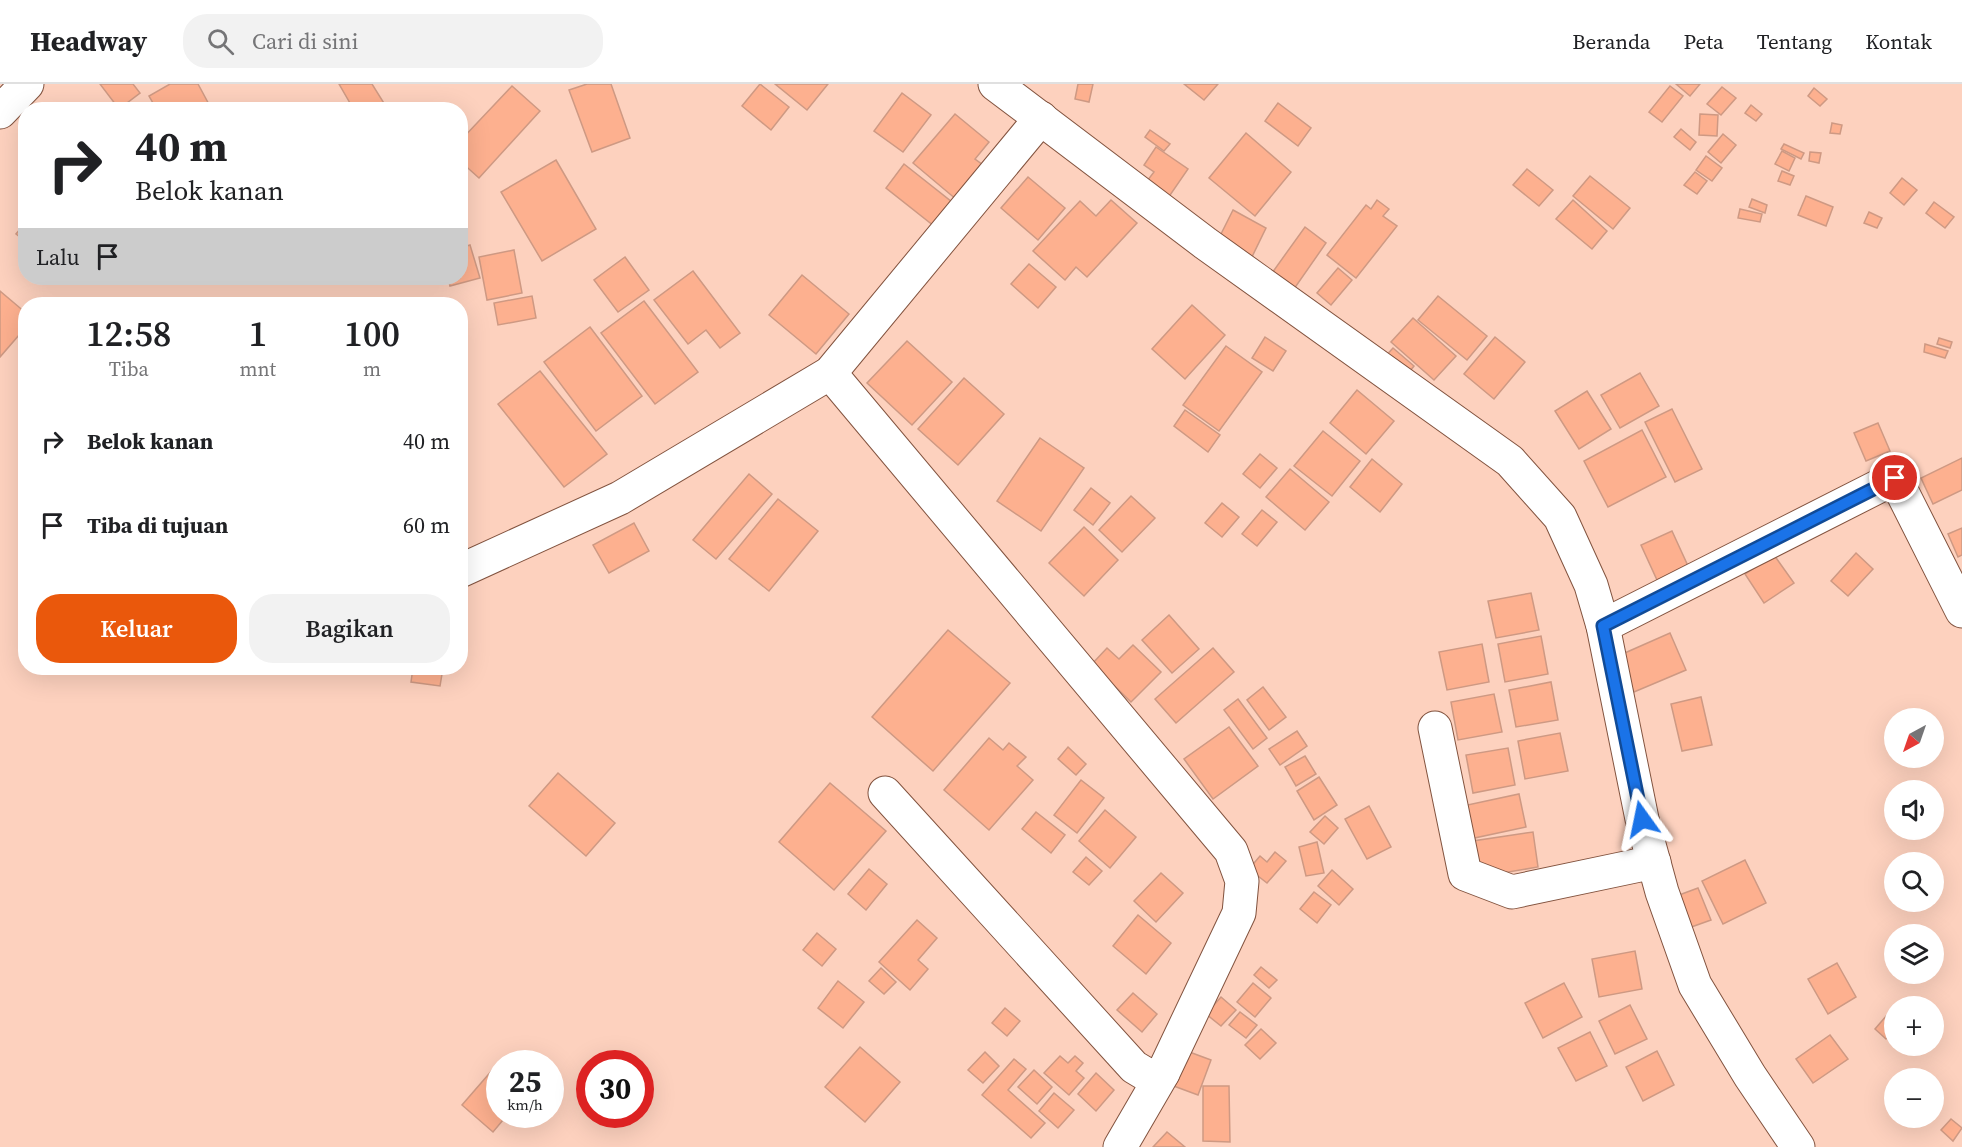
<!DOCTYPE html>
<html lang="id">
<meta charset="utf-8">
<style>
:root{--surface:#fff;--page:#f2f2f2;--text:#202124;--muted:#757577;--line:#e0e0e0;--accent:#ea580c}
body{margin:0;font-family:"Source Serif 4",serif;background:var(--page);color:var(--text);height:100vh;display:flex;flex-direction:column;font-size:22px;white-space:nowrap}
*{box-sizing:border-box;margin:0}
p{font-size:20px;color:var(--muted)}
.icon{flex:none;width:33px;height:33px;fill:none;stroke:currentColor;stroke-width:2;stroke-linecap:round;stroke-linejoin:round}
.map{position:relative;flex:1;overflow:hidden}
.drawer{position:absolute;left:18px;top:213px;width:450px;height:378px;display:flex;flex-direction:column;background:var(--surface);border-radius:24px;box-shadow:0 6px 24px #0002}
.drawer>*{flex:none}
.hud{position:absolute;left:18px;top:18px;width:450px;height:183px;border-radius:24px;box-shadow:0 6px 24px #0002;background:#fff;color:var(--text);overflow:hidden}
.needle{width:39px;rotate:220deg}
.controls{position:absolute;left:1884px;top:624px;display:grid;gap:12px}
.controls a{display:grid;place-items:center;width:60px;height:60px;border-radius:50%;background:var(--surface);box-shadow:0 6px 24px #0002;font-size:30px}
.speed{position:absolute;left:486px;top:966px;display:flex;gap:12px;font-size:30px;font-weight:700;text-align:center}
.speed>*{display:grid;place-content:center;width:78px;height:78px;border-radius:50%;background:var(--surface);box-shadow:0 6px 24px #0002;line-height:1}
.speed small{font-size:15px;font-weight:400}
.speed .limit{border:9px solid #d22;background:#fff;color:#111}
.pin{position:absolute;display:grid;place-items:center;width:51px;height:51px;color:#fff;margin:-26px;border:3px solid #fff;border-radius:50%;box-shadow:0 2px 6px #0007}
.me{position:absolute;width:66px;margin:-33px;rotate:348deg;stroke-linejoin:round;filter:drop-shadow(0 0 4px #0008)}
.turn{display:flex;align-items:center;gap:21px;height:126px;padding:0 18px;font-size:27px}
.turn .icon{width:78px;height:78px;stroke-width:2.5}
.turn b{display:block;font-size:42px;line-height:51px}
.then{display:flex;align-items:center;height:57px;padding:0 18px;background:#0003;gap:12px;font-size:22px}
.eta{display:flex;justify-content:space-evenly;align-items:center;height:102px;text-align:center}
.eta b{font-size:36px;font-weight:600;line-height:42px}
.primary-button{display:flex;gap:12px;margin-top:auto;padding:12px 18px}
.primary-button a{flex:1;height:69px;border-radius:24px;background:var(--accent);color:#fff;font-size:24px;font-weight:600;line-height:69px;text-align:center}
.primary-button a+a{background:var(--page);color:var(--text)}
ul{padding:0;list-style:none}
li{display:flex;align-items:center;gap:18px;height:84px;padding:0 18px}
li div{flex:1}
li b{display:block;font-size:22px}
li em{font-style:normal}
header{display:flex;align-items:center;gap:36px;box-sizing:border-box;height:84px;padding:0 30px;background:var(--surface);border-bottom:2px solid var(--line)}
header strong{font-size:28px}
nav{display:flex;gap:33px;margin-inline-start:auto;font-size:21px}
.search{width:420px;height:54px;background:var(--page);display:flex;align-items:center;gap:15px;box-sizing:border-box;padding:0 21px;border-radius:24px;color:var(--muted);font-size:22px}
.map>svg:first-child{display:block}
.building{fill:#fdb08f;stroke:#ce9983;stroke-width:1.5}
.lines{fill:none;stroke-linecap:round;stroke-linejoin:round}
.minor-casing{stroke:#82533f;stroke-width:35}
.minor{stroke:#fff;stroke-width:33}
.route-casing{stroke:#114b97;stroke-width:15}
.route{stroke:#1a73e8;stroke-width:10}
</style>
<header>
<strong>Headway</strong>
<div class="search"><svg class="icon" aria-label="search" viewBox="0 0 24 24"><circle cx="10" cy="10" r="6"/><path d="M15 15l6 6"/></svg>Cari di sini</div>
<nav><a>Beranda</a><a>Peta</a><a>Tentang</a><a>Kontak</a></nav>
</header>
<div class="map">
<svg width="1962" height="1063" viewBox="0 0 1962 1063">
<rect width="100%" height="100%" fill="#fdd1be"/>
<!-- building -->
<g class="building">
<polygon points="100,0 133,0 140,9 119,25"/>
<polygon points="170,0 198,0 212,26 157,26 149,12"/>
<polygon points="339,0 372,0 387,24 354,26"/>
<polygon points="587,0 611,0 630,54 592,68 569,6"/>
<polygon points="760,0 789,23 771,46 742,22"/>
<polygon points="775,0 828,0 807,26"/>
<polygon points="1078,0 1093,0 1089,18 1075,15"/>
<polygon points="1184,0 1218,0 1204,16"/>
<polygon points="1676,0 1700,0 1690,12"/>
<polygon points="512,2 540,27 479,94 460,77 460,57"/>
<polygon points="1670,2 1683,12 1662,38 1649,28"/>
<polygon points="1722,3 1736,14 1721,31 1707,20"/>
<polygon points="1814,4 1827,15 1820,22 1808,12"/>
<polygon points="902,9 931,31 903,68 874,47"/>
<polygon points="1278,19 1311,44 1298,62 1265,37"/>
<polygon points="1751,21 1762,30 1756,37 1745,29"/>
<polygon points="955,30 989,58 975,75 983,81 957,116 913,79"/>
<polygon points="1700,30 1718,31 1717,52 1699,51"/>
<polygon points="1832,39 1842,41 1840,50 1830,49"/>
<polygon points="1681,45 1696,58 1690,66 1674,53"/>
<polygon points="1150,46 1170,60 1164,67 1145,53"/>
<polygon points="1246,49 1291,88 1255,132 1209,94"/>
<polygon points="1723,50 1736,61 1721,79 1708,68"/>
<polygon points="1784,60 1804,69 1801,75 1781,65"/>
<polygon points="1156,63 1188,85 1166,117 1144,101 1154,88 1144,81"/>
<polygon points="1782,67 1795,74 1789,87 1775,80"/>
<polygon points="1810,68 1821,69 1819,79 1809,77"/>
<polygon points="1706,72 1722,84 1712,97 1696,86"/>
<polygon points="556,76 596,145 542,177 501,108"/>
<polygon points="904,80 957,122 939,146 886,104"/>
<polygon points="1527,85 1553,106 1539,122 1513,101"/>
<polygon points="1782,87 1794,92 1790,101 1778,97"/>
<polygon points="1695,88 1707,97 1697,110 1684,101"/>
<polygon points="1590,92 1630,124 1613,145 1573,112"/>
<polygon points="1028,93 1065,124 1038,156 1001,124"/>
<polygon points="1902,94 1917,106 1904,121 1890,109"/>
<polygon points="1806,112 1833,123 1826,142 1798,131"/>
<polygon points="1752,115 1767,121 1765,129 1749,123"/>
<polygon points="1111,116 1137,139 1087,193 1076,183 1065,196 1033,167 1080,117 1096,132"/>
<polygon points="1377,116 1389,125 1383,132 1397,142 1356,194 1327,171 1366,121 1371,125"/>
<polygon points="1573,116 1607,147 1592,165 1556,135"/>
<polygon points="1934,118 1954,133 1945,144 1926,129"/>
<polygon points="1740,125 1762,130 1760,138 1738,134"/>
<polygon points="1233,126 1266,144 1249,179 1217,158"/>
<polygon points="1869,128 1882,134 1877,144 1864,139"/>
<polygon points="26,138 26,158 16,150"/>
<polygon points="1305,143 1326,159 1294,205 1272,189"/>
<polygon points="470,161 480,194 450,202 448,194 460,194 460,164"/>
<polygon points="514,166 522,209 487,216 479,173"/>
<polygon points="625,173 649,206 618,228 594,196"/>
<polygon points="1029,180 1056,203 1038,224 1011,200"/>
<polygon points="1338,184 1352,196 1331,221 1317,209"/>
<polygon points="693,187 740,249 720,264 706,246 688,260 654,216"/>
<polygon points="802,191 849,230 816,270 769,231"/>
<polygon points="0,207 26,229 26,243 0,273"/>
<polygon points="532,212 536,234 498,241 494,219"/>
<polygon points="1438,212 1487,252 1467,276 1418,236"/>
<polygon points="644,217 698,288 655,320 601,249"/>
<polygon points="1192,221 1225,251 1185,295 1152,265"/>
<polygon points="1413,234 1456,272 1434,296 1391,258"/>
<polygon points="590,243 642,312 596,347 544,278"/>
<polygon points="1265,253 1286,267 1273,287 1252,274"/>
<polygon points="1495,253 1525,278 1494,315 1464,290"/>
<polygon points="1939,254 1952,258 1950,264 1937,260"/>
<polygon points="907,257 952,298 912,341 867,299"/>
<polygon points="1925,260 1948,267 1945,274 1924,268"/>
<polygon points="1226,262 1262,288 1219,347 1183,321"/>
<polygon points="1393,264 1414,282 1403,296 1381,277"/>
<polygon points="540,287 607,370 564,403 498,320"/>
<polygon points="1640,289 1659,322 1620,344 1601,311"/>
<polygon points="964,294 1004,330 958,381 918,345"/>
<polygon points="1357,306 1394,337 1366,370 1330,339"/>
<polygon points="1587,307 1611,345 1579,365 1555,327"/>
<polygon points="1672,325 1702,385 1675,398 1645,338"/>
<polygon points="1185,326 1220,351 1208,368 1174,342"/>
<polygon points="1878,339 1890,367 1866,377 1854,349"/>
<polygon points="1642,346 1666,393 1608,423 1584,377"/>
<polygon points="1323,347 1360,377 1332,412 1294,382"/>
<polygon points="1040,354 1084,384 1041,447 997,417"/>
<polygon points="1260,370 1277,384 1260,404 1243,390"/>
<polygon points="1962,374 1962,406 1933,420 1921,394"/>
<polygon points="1372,375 1402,400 1380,428 1350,403"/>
<polygon points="1290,385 1329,418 1305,446 1266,413"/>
<polygon points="749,390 772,410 716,475 693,456"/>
<polygon points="1091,404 1110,419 1093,441 1074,426"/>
<polygon points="1131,412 1155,434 1122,468 1099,446"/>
<polygon points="778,415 818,447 769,507 729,475"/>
<polygon points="1222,419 1239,433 1222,453 1205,439"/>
<polygon points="1262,426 1277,438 1257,462 1242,450"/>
<polygon points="634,439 649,467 609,489 593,461"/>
<polygon points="1084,443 1118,476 1084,512 1049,479"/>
<polygon points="1962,444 1962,471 1958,473 1948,450"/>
<polygon points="1672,447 1688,482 1657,496 1641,461"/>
<polygon points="1856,469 1873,485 1848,512 1831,497"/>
<polygon points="1774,471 1794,499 1764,519 1745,490"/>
<polygon points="1531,509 1539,546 1496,554 1488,517"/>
<polygon points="1169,531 1199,565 1172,589 1142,556"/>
<polygon points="948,546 1010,599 933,687 872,633"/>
<polygon points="1670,549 1686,586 1634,608 1618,572"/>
<polygon points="1541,552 1548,590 1505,598 1498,560"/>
<polygon points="1482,560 1489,598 1447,606 1439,568"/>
<polygon points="1133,561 1161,588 1131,618 1092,580 1107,564 1119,575"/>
<polygon points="1213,564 1234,588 1176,639 1155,615"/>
<polygon points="413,584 443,584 440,602 411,598"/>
<polygon points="1551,598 1558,636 1516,643 1509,606"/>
<polygon points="1263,603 1286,633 1269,646 1247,616"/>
<polygon points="1494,610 1502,648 1458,656 1451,618"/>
<polygon points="1701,613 1712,661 1682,667 1671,620"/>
<polygon points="1238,615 1267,654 1253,665 1224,626"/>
<polygon points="1229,643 1258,682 1213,715 1184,675"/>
<polygon points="1297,647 1307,662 1280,681 1269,665"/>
<polygon points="1560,649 1568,687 1525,695 1518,657"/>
<polygon points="989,654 1003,666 1009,659 1026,673 1017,682 1033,696 989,746 944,706"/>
<polygon points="1068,663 1086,680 1076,691 1058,675"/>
<polygon points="1508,664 1515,701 1473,709 1466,671"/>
<polygon points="1305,672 1316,690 1296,702 1285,683"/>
<polygon points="558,689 615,739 586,772 529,722"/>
<polygon points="1319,693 1337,721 1314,736 1297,707"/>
<polygon points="1081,696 1104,714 1077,749 1054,731"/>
<polygon points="830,699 886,747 834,806 779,758"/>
<polygon points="1519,710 1526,743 1465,756 1458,723"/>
<polygon points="1369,722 1391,763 1367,775 1345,735"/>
<polygon points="1105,726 1136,753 1110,784 1079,757"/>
<polygon points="1036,728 1065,751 1051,769 1022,745"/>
<polygon points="1325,732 1338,744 1324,760 1310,748"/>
<polygon points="1533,748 1538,783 1479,793 1473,757"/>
<polygon points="1317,758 1324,789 1306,792 1299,763"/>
<polygon points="1275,768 1286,777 1267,799 1249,785 1260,772 1267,778"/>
<polygon points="1086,773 1102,787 1089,801 1073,788"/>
<polygon points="1745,776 1766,819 1723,840 1702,797"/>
<polygon points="869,785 887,800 866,826 848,810"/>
<polygon points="1332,786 1353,805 1339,821 1318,802"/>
<polygon points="1161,789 1183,809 1156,838 1134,817"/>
<polygon points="1698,804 1711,836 1683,846 1671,814"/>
<polygon points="1314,808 1331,821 1317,839 1300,825"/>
<polygon points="1138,831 1171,859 1146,890 1113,862"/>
<polygon points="917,836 937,854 918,876 928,885 910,906 879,878"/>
<polygon points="817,849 836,865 822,882 803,866"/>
<polygon points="1635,867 1642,905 1599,913 1592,875"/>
<polygon points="1837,879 1856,913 1828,930 1808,895"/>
<polygon points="1261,883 1277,896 1269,904 1254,891"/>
<polygon points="881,884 896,898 884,910 869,897"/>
<polygon points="838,897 864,918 843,944 818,924"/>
<polygon points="1253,899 1271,914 1255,933 1237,918"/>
<polygon points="1564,899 1582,933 1543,954 1525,919"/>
<polygon points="1133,909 1157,930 1142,948 1117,926"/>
<polygon points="1221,913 1236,926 1221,942 1206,930"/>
<polygon points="1630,921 1647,955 1615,970 1599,937"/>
<polygon points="1005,924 1020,937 1007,952 992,939"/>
<polygon points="1240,928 1257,941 1246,954 1229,941"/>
<polygon points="1887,931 1894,938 1894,945 1886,955 1875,945"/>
<polygon points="1261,945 1276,959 1260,975 1245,961"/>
<polygon points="1590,948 1607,982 1576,997 1558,964"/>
<polygon points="1830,951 1848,975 1813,999 1796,975"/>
<polygon points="860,963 900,998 865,1038 825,1003"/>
<polygon points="1184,966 1211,976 1198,1011 1171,1001"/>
<polygon points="1657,967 1674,1001 1643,1017 1626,983"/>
<polygon points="985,968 999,982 983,999 968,986"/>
<polygon points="1060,972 1068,979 1075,972 1083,979 1076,987 1084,994 1069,1011 1044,989"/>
<polygon points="1014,975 1026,985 1008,1006 1045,1039 1031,1054 982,1011"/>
<polygon points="494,984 500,989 500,1030 508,1030 493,1048 462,1021"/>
<polygon points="1034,986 1052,1003 1037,1020 1018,1003"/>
<polygon points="1096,989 1114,1006 1096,1027 1078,1010"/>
<polygon points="1203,1002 1229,1002 1230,1058 1203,1057"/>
<polygon points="1054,1009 1074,1026 1058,1044 1039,1027"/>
<polygon points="1951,1035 1962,1044 1953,1057 1941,1046"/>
<polygon points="1167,1048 1185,1063 1153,1063"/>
</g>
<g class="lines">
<defs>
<g id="minor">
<polyline points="995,0 1205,159 1510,377 1560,433 1591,501 1603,542 1642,735 1662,808 1695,901 1750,992 1798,1063"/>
<polyline points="0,28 27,0"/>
<polyline points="830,289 1231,767 1242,797 1239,829 1163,989 1149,992 1134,983 885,709"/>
<polyline points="460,487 620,414 830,289 1041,34"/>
<polyline points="1603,542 1895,394 1962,527"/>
<polyline points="1435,644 1465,790 1512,808 1654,778"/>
<polyline points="1120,1063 1163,989"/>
</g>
</defs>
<!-- minor casing -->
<use href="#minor" class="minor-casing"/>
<!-- minor -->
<use href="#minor" class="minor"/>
</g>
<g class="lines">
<defs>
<polyline id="route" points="1642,735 1603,542 1895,394"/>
</defs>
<!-- route casing -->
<use href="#route" class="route-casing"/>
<!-- route -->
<use href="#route" class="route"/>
</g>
</svg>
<div class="controls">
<a><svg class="needle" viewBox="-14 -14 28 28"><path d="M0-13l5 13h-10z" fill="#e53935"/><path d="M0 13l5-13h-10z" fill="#757577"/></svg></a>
<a><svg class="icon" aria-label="sound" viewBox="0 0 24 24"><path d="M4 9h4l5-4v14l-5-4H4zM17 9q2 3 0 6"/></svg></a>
<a><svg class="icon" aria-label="search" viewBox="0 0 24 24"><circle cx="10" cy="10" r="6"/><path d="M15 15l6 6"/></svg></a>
<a><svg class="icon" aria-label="layers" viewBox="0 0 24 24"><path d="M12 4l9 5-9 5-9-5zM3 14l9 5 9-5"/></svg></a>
<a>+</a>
<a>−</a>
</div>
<div class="speed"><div>25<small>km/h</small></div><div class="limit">30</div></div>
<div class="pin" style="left:1895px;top:394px;background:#d93025"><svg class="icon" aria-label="arrive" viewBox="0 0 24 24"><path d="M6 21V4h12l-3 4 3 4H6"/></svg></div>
<svg class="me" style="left:1642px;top:735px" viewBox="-20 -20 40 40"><path d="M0-17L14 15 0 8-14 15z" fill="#1a73e8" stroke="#fff" stroke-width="4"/></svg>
<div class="hud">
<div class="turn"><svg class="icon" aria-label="right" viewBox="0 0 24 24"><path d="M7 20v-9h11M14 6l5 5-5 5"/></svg><div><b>40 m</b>Belok kanan</div></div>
<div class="then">Lalu<svg class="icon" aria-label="arrive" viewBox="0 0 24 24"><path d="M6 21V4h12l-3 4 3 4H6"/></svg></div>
</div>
<section class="drawer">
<div class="eta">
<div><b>12:58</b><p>Tiba</p></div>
<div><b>1</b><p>mnt</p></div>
<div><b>100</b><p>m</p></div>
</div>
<ul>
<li><svg class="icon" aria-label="right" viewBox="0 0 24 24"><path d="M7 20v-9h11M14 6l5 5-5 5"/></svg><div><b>Belok kanan</b></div><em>40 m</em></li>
<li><svg class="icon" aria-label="arrive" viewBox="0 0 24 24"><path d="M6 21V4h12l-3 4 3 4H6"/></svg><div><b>Tiba di tujuan</b></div><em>60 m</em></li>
</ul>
<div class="primary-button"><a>Keluar</a><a>Bagikan</a></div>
</section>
</div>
